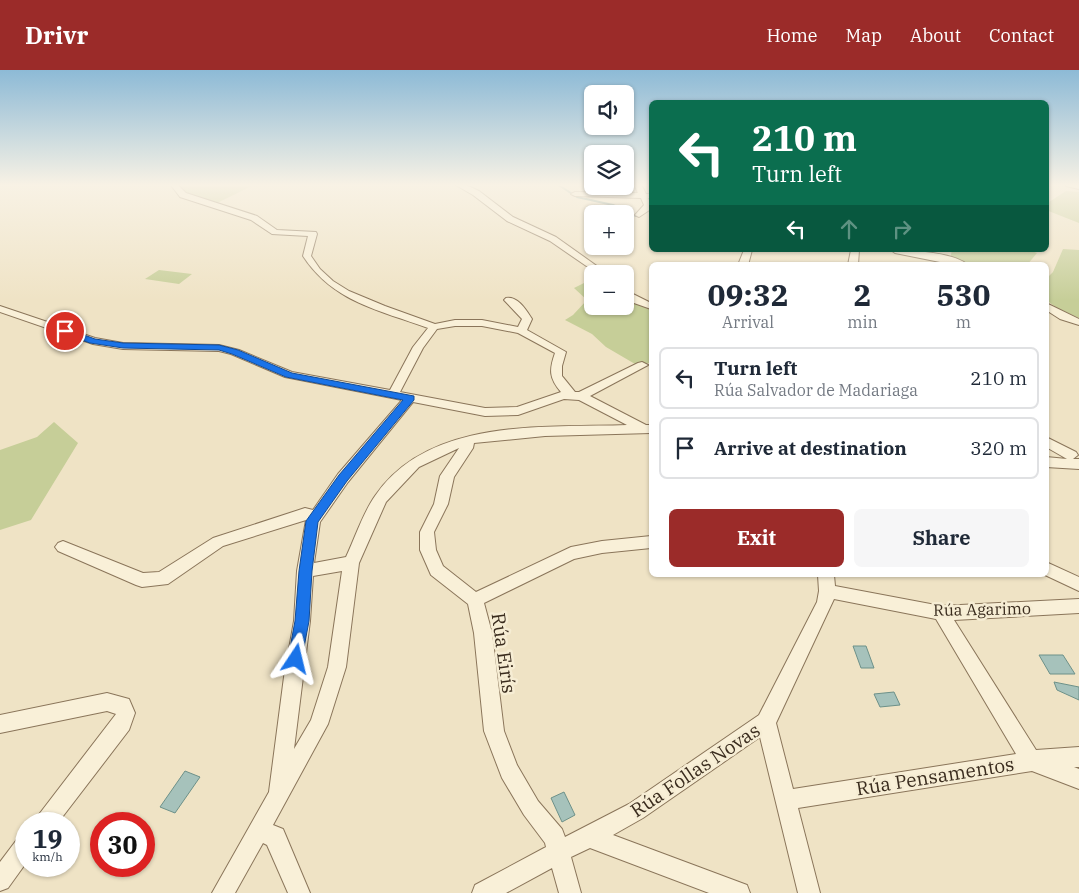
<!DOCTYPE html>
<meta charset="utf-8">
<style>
:root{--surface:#fff;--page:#f6f6f7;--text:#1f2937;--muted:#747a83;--line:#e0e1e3;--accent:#9b2b29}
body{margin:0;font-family:"IBM Plex Serif",serif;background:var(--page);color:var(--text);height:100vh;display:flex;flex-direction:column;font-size:19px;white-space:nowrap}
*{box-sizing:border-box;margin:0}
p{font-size:16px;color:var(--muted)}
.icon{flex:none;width:28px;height:28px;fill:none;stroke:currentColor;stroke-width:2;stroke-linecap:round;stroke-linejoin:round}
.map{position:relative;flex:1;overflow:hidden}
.drawer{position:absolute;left:649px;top:192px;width:400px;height:315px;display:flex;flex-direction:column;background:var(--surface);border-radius:8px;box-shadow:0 1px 4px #0004}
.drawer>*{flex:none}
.guide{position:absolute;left:649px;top:30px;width:400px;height:152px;border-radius:8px;box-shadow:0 1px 4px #0004;background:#0b6e4f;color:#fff;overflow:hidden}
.buttons{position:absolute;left:584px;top:15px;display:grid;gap:10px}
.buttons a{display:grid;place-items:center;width:50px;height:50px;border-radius:8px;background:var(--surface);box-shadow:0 1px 4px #0004;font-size:25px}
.speed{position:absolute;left:15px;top:742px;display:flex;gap:10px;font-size:25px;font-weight:700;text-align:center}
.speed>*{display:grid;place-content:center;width:65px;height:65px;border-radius:50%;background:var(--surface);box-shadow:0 1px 4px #0004;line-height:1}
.speed small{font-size:12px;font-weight:400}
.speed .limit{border:8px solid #d22;background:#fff;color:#111}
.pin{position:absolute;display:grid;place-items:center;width:42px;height:42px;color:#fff;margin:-21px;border:2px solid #fff;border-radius:50%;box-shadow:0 1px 5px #0007}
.me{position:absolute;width:55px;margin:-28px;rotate:10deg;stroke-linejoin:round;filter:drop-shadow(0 0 4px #0008)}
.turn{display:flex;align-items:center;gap:18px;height:105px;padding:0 20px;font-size:22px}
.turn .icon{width:65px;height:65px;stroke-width:2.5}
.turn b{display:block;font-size:35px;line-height:42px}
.lanes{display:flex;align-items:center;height:48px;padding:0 20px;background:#0003;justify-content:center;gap:25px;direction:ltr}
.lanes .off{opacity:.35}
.eta{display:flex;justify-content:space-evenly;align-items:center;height:85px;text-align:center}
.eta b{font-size:30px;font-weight:700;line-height:35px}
.action{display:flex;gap:10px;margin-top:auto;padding:10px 20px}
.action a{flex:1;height:58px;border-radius:8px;background:var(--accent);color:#fff;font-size:20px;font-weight:700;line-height:58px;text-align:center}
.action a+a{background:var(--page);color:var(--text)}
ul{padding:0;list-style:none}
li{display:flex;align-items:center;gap:15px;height:62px;margin:0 10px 8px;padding:0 10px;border:2px solid var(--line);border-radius:8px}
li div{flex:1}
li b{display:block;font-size:19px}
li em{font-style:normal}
header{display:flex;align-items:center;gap:30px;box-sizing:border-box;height:70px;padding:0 25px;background:var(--accent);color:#fff}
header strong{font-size:24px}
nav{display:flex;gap:28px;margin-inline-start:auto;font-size:18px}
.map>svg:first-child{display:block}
.green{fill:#c6ce98}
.water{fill:#a6c2bb;stroke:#6d9189}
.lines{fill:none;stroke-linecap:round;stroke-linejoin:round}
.stream{stroke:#6d9189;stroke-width:2}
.minor-casing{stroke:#8a755a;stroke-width:2}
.minor{fill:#f9f0d8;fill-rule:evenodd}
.route{fill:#1a73e8;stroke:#114b97}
.labels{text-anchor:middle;stroke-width:5;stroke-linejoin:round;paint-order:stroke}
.street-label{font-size:16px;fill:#3a2c1e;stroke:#f6edd4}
.near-street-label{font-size:19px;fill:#3a2c1e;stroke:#f6edd4}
</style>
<header>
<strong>Drivr</strong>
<nav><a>Home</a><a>Map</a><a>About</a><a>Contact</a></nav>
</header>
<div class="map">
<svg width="1079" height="823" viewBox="0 0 1079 823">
<rect width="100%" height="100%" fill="#efe3c5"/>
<!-- green -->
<g class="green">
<polygon points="178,114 256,114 217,133 187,124"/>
<polygon points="1066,121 1079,122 1079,153 1046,140 1046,134"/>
<polygon points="1063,179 1079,180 1079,248 1057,238 1046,230 1046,209 1053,202"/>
<polygon points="952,180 1029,180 1037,183 1027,195 969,195 950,189"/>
<polygon points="159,200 192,204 179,214 145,209"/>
<polygon points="592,209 592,236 625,236 625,226 637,233 651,238 651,293 635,294 606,277 592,264 565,250 573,245 587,230 574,218"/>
<polygon points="54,352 78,373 31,450 0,460 0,380 37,367"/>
</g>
<!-- water -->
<g class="water">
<polygon points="853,576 866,576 874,598 861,598"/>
<polygon points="1039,585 1063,585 1075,604 1050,604"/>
<polygon points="1054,612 1079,617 1079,630 1057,620"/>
<polygon points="894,622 900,635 880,637 874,624"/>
<polygon points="185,701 200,707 175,743 160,737"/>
<polygon points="564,722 575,745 562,752 551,728"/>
</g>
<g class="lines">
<!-- stream -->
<polyline class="stream" points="557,114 577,127 613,135 636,146"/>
<defs>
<g id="minor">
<path d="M170,114H177L186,123L257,146L277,160L316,162L317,164L311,186L320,199L333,211L349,221L385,236L435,254L455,250H482L518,257L522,249L504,230L506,228C518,226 526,240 532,249L527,260L566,282L562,296V306L575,322H579L638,293L642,292L648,295L590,326L646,355H651V363L545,366L474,373L473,378L454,407L448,434L434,462L436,480L443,496L476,522L571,477L602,471L651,466V478L602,483L574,489L484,533L492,563L504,661L517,695L538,731L562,759L565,767L629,734L759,645L817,532L819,521L818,505H834L835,516L941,536L1079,529V543L954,550L1036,680L1079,677V697H1074L1079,699V719L1032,701L798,738L820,823H798L760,667L643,748L613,765L747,815L750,823H709L590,778L571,787L581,823H559L552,798L506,823H472L475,815L546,777L545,773L524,745L502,708L484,661L474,563L468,534L431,505L420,480V462L434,434L440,406L459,378L419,397L386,432L359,493L346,597L328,654L273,755L283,759L310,823H288L267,775L263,773L235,823H212L269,722L284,607L294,551L297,501L306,450L223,476L168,514L142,517L136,515L58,481L55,477L58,473L63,471L143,503L159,502L213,468L305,438L313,440L338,404L402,330L285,307L231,284L219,281L123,279L93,274L0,242V236L95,268L123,273L219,275L239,280L292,302L390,320L413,277L428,258C379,240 333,232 303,186L308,166L272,164L251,150L180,127ZM455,256H482L518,263L555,283C549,300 549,308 561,322L517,337L485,338L400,322L423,278L437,259ZM564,329L579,330L627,355C543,358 429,347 375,426C363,443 355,468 346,487L314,493L320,452L348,412L413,332L485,346L518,345ZM342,501L328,597L311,650L294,679L310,551L313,506ZM834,529L936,549L1016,684L793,719L776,653Z"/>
<polygon points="454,114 464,114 479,121 513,147 556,167 608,204 598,204 550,171 507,151 473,125"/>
<polygon points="634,114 641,114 646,124 651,124 651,128 648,128 651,134 651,139 639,147 635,145 644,135 641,128 575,126 571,124 575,122 638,123"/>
<polygon points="1066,114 1079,115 1079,119 1066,116"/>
<polygon points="744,180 752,180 748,195 738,195"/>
<polygon points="851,180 859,180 858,195 848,195"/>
<path d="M891,180C910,180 953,182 968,195H955L895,183Z"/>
<polygon points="625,220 651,233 651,239 634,233 625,227"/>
<polygon points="1046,233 1079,249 1079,255 1060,249 1046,240"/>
<polygon points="1046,367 1076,382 1078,385 1073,389 1079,389 1079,399 1046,397 1046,387 1067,389 1046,377"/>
<polygon points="1046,492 1079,507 1079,521 1045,505"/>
<polygon points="107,623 129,629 135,643 129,660 57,754 34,754 37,747 116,644 107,641 0,663 0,645"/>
<polygon points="26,765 26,793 8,818 0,821 0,792 18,768"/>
</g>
</defs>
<!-- minor casing -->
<use href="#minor" class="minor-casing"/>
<!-- minor -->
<use href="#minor" class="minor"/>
</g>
<!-- sky -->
<linearGradient id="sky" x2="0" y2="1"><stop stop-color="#8dbad6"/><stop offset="0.5" stop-color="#f8f2e5"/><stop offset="1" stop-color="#f8f2e5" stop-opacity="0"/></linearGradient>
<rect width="1079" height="230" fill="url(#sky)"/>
<!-- route -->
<polygon class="route" points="65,258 95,269 123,273 219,275 238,280 292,303 414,326 414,330 347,411 318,452 312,501 309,551 301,593 296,595 290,593 288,589 295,551 299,501 306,451 339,405 403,330 286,307 232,284 219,280 123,278 90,273 62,263 60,261"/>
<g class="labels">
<!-- street labels -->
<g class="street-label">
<text transform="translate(982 539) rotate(-1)" y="6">Rúa Agarimo</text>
</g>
<!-- near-street labels -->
<g class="near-street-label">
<text transform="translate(504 583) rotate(82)" y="7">Rúa Eirís</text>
<text transform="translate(695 700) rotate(-34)" y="7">Rúa Follas Novas</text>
<text transform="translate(935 706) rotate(-9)" y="7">Rúa Pensamentos</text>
</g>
</g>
</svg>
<div class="buttons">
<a><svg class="icon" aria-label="sound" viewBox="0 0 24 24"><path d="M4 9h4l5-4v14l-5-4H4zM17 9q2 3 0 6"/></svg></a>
<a><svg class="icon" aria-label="layers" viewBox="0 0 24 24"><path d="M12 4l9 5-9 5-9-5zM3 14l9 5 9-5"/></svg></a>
<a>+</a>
<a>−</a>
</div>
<div class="speed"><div>19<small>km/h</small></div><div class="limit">30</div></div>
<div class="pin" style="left:65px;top:261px;background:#d93025"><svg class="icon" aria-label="arrive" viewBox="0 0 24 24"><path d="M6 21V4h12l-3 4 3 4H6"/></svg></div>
<svg class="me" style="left:296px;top:589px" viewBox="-20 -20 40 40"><path d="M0-17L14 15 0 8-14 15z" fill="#1a73e8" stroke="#fff" stroke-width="4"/></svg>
<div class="guide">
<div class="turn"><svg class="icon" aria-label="left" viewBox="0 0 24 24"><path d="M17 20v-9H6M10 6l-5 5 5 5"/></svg><div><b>210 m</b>Turn left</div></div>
<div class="lanes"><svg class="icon" aria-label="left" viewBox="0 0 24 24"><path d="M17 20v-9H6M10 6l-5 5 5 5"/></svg><svg class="icon off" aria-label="ahead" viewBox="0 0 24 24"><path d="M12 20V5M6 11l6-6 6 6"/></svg><svg class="icon off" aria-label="right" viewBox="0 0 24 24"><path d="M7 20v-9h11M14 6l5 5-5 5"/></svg></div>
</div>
<section class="drawer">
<div class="eta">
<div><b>09:32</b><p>Arrival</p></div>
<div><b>2</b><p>min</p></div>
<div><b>530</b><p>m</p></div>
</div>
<ul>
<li><svg class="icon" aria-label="left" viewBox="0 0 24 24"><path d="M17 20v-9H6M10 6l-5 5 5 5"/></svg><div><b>Turn left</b><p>Rúa Salvador de Madariaga</p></div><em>210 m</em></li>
<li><svg class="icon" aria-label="arrive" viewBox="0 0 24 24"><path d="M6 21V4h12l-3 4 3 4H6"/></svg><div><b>Arrive at destination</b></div><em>320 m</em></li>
</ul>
<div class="action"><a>Exit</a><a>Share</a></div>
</section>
</div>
